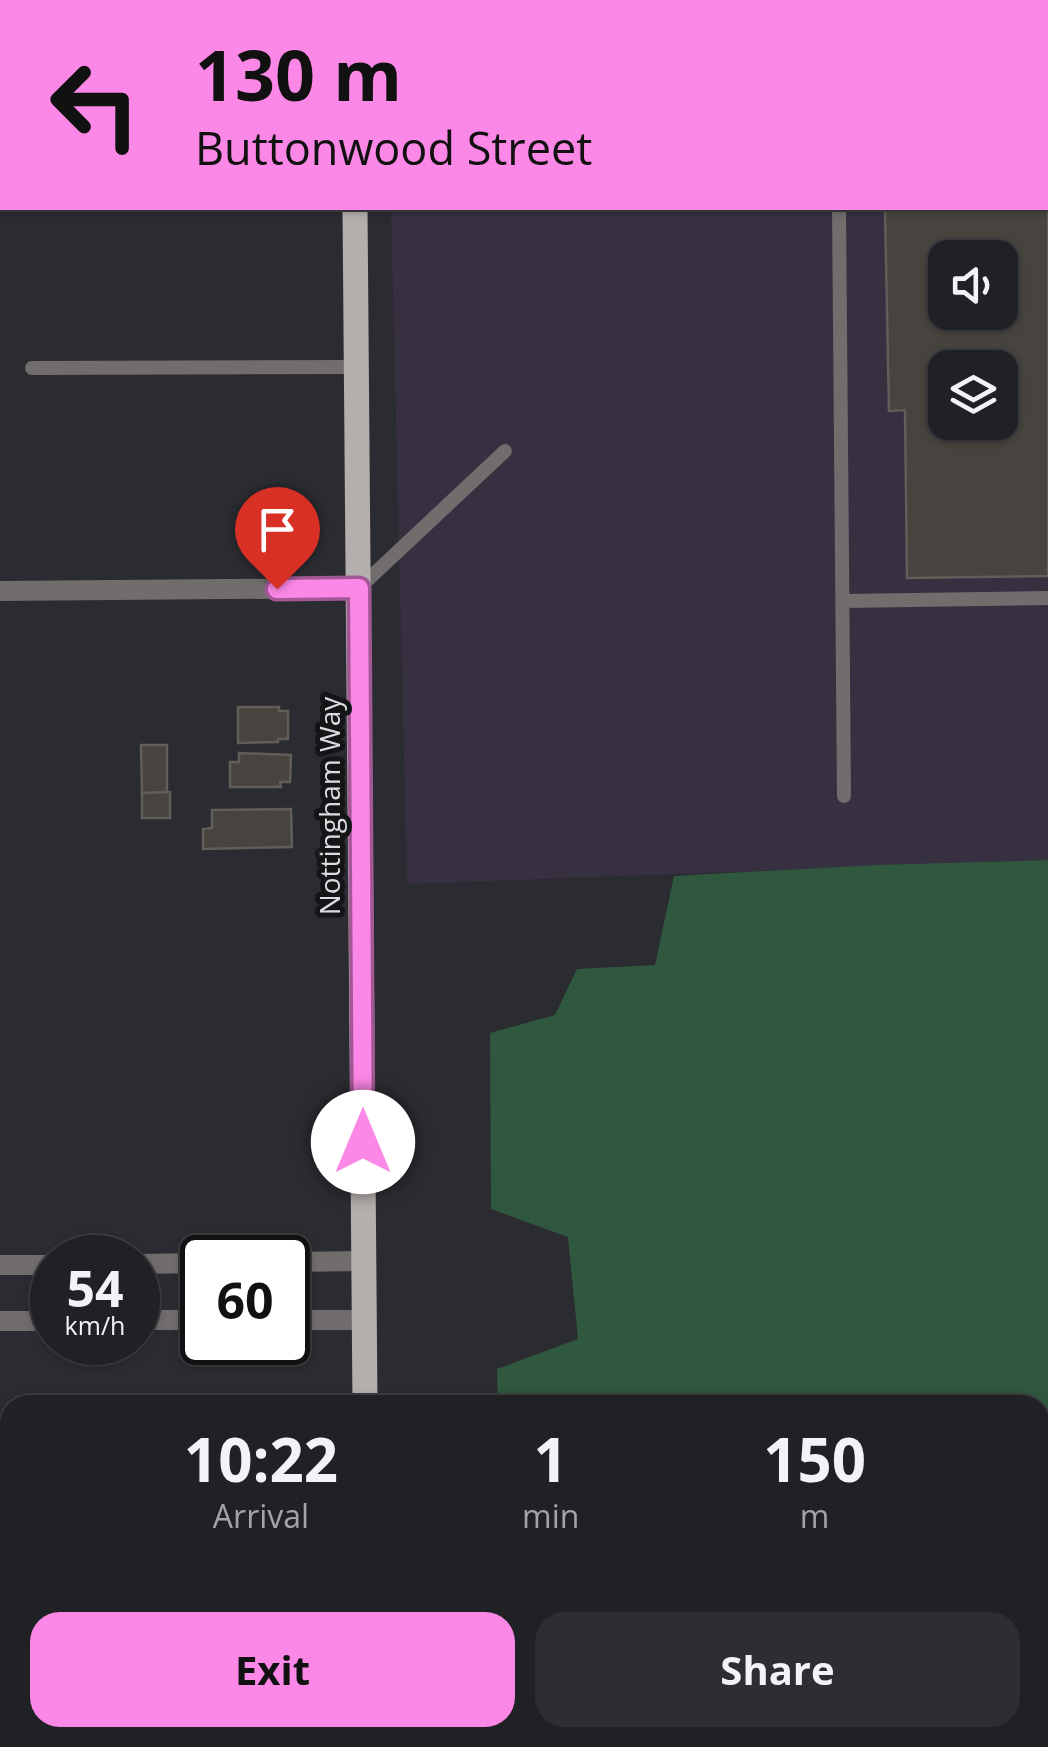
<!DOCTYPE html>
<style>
:root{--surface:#202125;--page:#2d2e32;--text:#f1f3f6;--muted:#a2a3a7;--line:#3d3e42;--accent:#fb87e6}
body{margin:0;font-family:"Open Sans",sans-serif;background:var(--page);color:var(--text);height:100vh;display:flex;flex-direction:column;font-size:38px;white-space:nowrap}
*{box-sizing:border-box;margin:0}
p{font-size:32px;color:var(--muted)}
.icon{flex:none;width:55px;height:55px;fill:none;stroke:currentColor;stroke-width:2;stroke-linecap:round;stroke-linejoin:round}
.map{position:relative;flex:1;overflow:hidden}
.details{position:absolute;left:0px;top:1395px;width:1050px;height:352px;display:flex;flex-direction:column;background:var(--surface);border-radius:30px 30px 0 0;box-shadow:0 2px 8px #0004,0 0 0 2px var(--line)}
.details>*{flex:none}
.top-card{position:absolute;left:0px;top:0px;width:1050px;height:210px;box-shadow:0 2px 8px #0004,0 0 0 2px var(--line);background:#fb87e6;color:#111;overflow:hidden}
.fabs{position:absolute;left:928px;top:240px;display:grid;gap:20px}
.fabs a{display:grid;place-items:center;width:90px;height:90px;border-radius:20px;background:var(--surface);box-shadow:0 2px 8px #0004,0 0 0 2px var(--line);font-size:50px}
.speed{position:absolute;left:30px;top:1235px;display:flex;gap:20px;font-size:50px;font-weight:700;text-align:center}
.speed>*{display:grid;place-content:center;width:130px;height:130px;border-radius:50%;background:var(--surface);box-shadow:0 2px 8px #0004,0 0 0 2px var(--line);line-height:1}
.speed small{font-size:25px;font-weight:400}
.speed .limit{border:5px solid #111;border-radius:15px;background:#fff;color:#111}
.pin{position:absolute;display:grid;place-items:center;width:85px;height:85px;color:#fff;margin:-102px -42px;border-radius:50% 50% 50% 0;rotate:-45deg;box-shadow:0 0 10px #0007}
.pin .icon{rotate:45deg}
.me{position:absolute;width:110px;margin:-55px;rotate:0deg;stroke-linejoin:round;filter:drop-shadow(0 0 8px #0008)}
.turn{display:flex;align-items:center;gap:35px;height:210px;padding:0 30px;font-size:45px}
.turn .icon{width:130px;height:130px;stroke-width:2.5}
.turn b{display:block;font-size:70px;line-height:85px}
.eta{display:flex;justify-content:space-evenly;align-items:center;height:170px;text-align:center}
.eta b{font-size:60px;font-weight:700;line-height:70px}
.button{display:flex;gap:20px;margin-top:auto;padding:20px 30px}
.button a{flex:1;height:115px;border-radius:30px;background:var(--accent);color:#111;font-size:40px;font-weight:700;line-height:115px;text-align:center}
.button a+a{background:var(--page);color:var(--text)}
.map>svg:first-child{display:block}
.commercial{fill:#363041;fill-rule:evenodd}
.green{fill:#30583e}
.building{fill:#47433e;stroke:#615d59;stroke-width:2.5;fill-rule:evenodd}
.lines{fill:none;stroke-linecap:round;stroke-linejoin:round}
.lane{stroke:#706d6c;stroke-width:14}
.street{stroke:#706d6c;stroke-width:20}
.primary{stroke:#b4aeac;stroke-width:25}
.route-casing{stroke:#a35896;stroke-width:25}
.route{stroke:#fb87e6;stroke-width:18}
.labels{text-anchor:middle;stroke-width:10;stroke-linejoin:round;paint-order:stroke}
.street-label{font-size:28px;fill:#dcdde0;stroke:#141517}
</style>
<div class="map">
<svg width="1048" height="1747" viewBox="0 0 1048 1747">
<rect width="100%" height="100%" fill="#2b2c31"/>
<!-- commercial -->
<path class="commercial" d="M389,0H1048V860L407,884L391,208H1048V2ZM945,258H1000V312H945ZM945,368H1000V422H945Z"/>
<!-- green -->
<polygon class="green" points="1048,860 1048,1747 670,1747 670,1738 1040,1738 1040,1405 498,1405 497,1369 578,1339 568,1237 491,1209 490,1033 555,1015 577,969 655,965 674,876 877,865"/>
<!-- building -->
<g class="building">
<path d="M903,0H1048V576L907,578L905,410L889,411L885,209L1048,208V2ZM945,258H1000V312H945ZM945,368H1000V422H945Z"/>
<polygon points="238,707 279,707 279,711 288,711 288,739 278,739 278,742 238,743"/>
<polygon points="141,745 167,745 167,793 142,793"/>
<polygon points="239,753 291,755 290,782 280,782 281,787 230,787 230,762 239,762"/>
<polygon points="170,792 170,818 142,818 142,793"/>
<polygon points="291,809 292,847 203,849 203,829 212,828 212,810"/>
<polygon points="491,1738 566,1738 565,1747 490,1747"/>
</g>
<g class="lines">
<!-- lane -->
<g class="lane">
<polyline points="168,0 168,2"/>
<polyline points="838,0 838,2"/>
<polyline points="527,2 530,0"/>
<polyline points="590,2 590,0"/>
<polyline points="839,208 844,796"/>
<polyline points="32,368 356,367"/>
<polyline points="359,588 505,451"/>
<polyline points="843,601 1048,598"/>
</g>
<!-- street -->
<g class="street">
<polyline points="0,591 359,588"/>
<polyline points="288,1262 364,1261"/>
<polyline points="138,1264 202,1263"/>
<polyline points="0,1265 52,1265"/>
<polyline points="138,1320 202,1320"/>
<polyline points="288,1320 365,1320"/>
<polyline points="0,1321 52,1321"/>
</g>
<!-- primary -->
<g class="primary">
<polyline points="352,0 352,2"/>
<polyline points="355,208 365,1405"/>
<polyline points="368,1738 368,1747"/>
</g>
</g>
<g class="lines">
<defs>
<polyline id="route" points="277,589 359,588 363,1142"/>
</defs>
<!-- route casing -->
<use href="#route" class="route-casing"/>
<!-- route -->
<use href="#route" class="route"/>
</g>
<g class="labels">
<!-- street labels -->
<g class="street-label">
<text transform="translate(330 806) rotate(-90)" y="10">Nottingham Way</text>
</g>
</g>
</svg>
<div class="fabs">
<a><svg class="icon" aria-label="sound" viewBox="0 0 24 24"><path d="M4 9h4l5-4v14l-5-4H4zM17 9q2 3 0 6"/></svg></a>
<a><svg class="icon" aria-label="layers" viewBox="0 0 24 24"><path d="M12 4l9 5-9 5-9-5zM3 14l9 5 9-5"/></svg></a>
</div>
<div class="speed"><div>54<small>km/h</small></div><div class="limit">60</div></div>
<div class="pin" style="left:277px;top:589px;background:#d93025"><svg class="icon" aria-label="arrive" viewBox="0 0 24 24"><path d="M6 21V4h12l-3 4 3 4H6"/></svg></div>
<svg class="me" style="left:363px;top:1142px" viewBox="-20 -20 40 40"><circle r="19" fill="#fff"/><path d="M0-13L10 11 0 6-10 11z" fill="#fb87e6"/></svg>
<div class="top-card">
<div class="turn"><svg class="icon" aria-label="left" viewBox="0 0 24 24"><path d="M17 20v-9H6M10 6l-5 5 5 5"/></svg><div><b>130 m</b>Buttonwood Street</div></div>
</div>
<section class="details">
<div class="eta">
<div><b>10:22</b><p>Arrival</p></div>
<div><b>1</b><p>min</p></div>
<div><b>150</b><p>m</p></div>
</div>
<div class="button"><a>Exit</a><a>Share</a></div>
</section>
</div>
